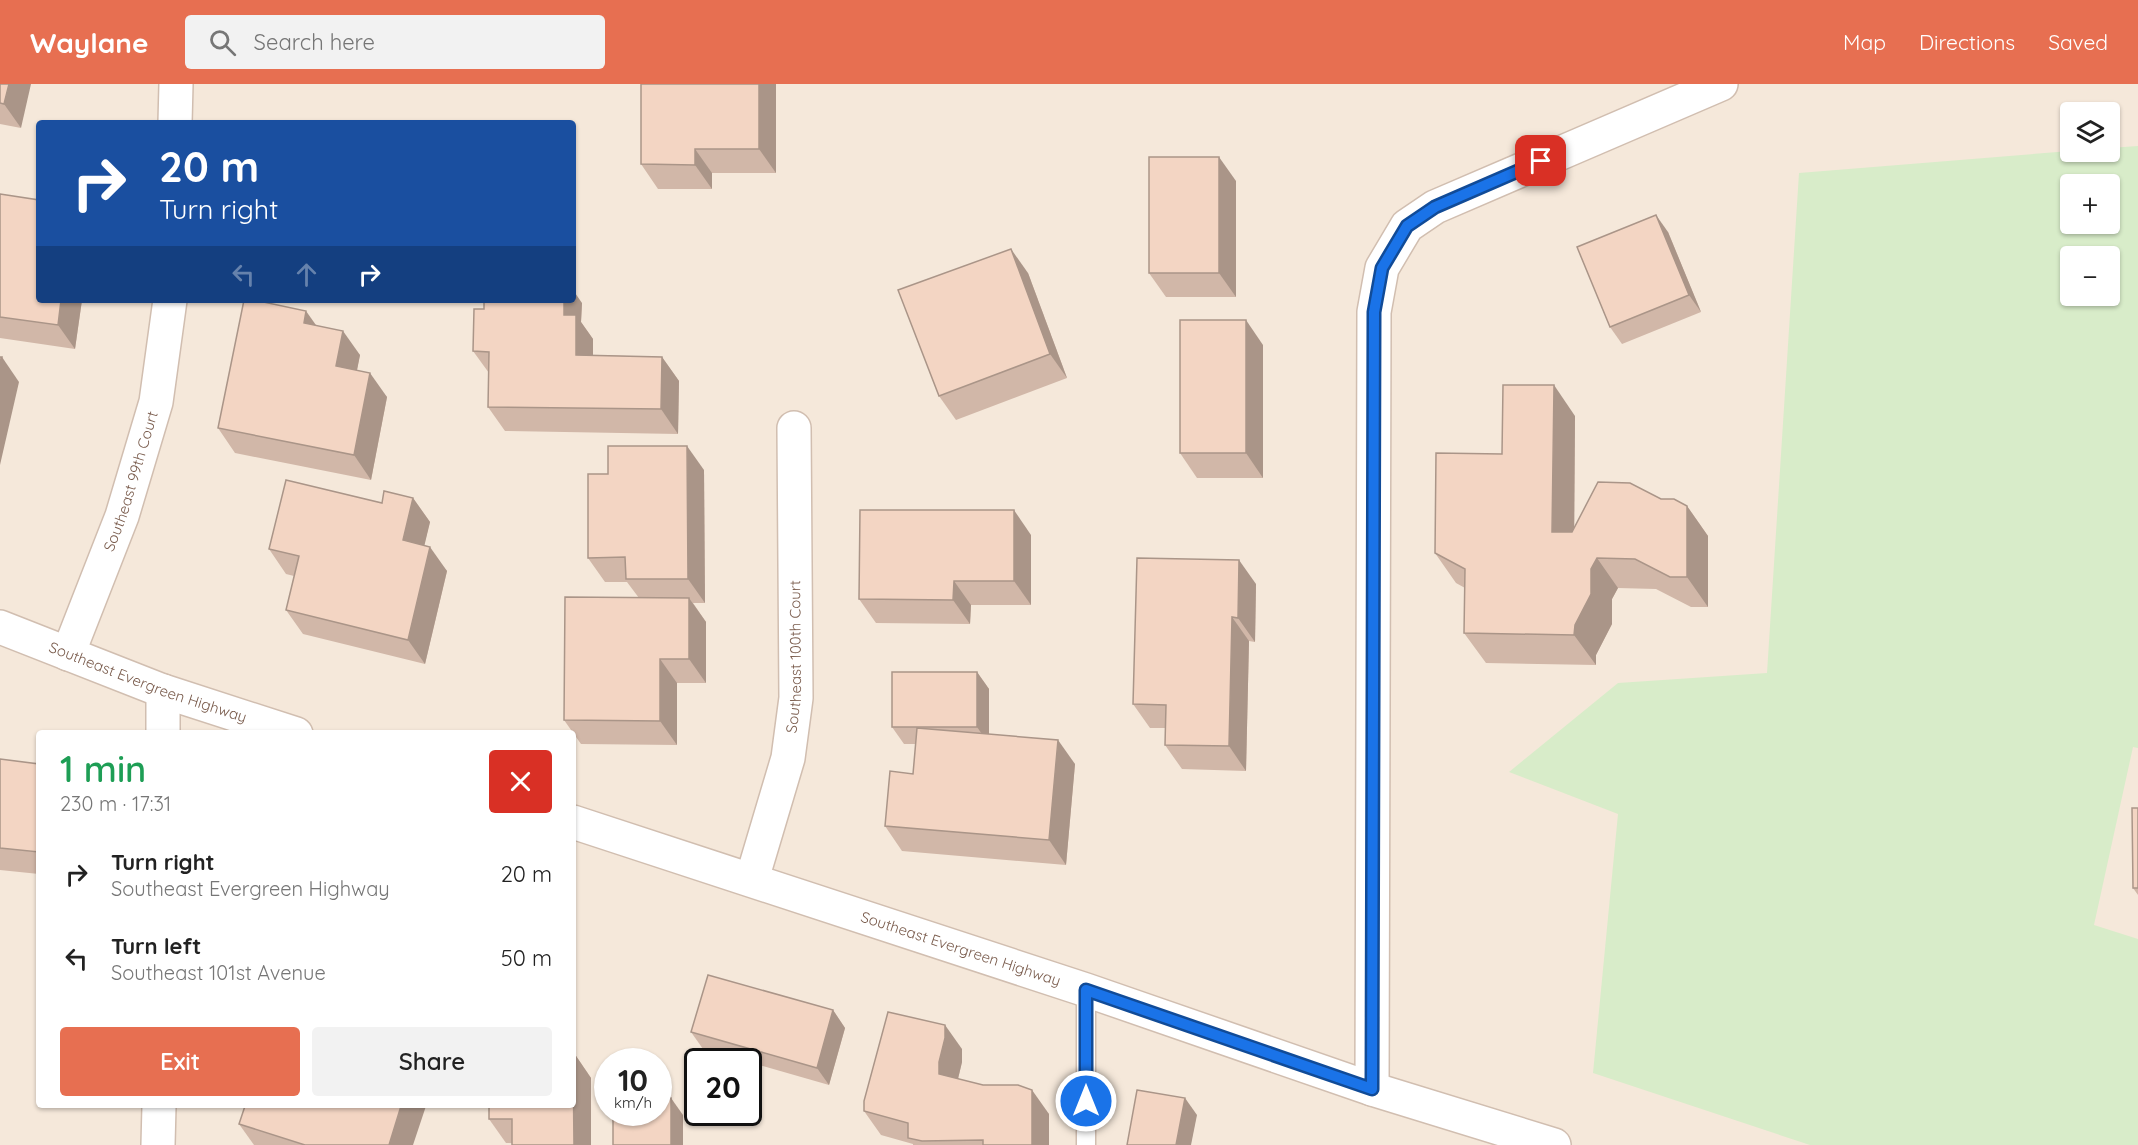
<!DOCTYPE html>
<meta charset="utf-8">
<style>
:root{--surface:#fff;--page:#f2f2f2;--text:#222;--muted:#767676;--accent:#e76f51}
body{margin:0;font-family:Quicksand,sans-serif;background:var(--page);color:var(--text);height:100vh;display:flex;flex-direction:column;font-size:22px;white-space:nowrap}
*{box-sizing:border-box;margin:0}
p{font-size:20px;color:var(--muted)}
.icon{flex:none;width:33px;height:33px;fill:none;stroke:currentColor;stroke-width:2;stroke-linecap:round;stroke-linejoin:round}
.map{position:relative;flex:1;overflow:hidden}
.panel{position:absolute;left:36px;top:646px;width:540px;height:378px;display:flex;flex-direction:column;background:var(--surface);border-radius:6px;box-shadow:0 2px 4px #0004}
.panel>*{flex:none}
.banner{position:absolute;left:36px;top:36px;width:540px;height:183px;border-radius:6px;box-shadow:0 2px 4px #0004;background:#1a4fa0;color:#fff;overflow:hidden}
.controls{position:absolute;left:2060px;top:18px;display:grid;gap:12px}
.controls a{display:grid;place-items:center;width:60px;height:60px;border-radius:6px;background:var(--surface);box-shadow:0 2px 4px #0004;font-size:30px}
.speed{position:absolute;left:594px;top:964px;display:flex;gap:12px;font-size:30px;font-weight:700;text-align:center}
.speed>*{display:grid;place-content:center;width:78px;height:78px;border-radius:50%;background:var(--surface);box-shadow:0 2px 4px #0004;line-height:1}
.speed small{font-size:15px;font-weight:400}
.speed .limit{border:3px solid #111;border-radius:9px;background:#fff;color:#111}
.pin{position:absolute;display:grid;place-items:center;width:51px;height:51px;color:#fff;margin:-26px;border-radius:12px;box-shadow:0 3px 9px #0006}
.me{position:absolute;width:66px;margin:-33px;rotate:0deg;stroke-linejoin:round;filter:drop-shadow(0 0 4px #0008)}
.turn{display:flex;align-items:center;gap:21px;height:126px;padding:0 24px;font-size:27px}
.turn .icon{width:78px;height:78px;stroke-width:2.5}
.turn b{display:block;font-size:42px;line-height:51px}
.lanes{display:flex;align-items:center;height:57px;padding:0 24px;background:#0003;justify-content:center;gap:30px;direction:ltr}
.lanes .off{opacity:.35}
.round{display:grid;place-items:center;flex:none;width:63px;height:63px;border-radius:6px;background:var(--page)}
.overview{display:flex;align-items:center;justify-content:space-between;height:102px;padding:0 24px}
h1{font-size:36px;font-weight:600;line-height:45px;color:#1e9e55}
.cta{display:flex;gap:12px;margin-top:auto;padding:12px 24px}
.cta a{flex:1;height:69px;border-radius:6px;background:var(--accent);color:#fff;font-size:24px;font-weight:600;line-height:69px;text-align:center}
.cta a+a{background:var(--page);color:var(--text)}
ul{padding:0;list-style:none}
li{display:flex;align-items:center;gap:18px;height:84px;padding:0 24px}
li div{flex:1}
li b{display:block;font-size:22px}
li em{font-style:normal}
header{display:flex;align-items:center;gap:36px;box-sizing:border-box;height:84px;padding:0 30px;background:var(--accent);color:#fff}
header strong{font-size:28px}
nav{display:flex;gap:33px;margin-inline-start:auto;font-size:21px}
.search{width:420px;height:54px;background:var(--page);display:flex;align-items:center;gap:15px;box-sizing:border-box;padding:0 21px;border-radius:6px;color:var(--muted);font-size:22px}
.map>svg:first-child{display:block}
.residential{fill:#f5e8da;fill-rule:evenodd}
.green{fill:#d8ecc9;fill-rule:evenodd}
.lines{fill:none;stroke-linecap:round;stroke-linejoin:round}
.service-casing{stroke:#d1beb0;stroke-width:21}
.minor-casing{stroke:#d1beb0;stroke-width:36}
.tertiary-casing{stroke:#d1beb0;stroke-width:36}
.service{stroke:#fff;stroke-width:18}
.minor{stroke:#fff;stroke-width:33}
.tertiary{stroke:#fff;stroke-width:33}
.wall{fill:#d1b7a8}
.shaded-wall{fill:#aa9588}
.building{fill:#f3d5c3;stroke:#aa9588;stroke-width:1.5}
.route-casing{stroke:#114b97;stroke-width:15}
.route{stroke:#1a73e8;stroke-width:10}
.labels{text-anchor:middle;stroke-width:5;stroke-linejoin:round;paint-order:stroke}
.street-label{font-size:15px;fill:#7a5c4d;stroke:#fffaf3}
</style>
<header>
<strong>Waylane</strong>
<div class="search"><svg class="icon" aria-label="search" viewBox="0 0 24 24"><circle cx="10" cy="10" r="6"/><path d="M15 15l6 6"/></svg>Search here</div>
<nav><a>Map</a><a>Directions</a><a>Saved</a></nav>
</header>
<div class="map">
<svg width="2138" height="1061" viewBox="0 0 2138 1061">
<rect width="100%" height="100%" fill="#fdf6ec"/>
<!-- residential -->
<path class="residential" d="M0,0H2138V1061H0ZM2070,28H2109V68H2070ZM39,39H573V216H39ZM2070,100H2109V140H2070ZM2070,172H2109V212H2070ZM39,650H573V1022H39ZM608,978H658V1029H608ZM698,978H748V1029H698Z"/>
<!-- green -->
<path class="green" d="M2138,62V664L2133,663L2094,841L2138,855V1061H1810L1593,989L1618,730L1509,688L1618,599L1767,589L1799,89L2070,67L2109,68V64ZM2070,100H2109V140H2070ZM2070,172H2109V212H2070Z"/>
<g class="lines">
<defs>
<polyline id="service" points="1086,1061 1086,906"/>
<g id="minor">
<polyline points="175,39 176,0"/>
<path id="s1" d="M68,570L122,432L156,318L170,216"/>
<polyline points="163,650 163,607"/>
<path id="s2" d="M752,795L788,674L796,614L794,344"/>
<polyline points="1372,1005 1374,228 1382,184 1407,142 1435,123 1721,0"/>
<polyline points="158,1061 159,1022"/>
</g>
<g id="tertiary">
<path id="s3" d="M0,543L163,607L296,650"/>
<path id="s4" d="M573,738L1086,906L1372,1005L1554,1061"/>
</g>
</defs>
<!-- service casing -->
<use href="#service" class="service-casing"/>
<!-- minor casing -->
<use href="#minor" class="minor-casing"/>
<!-- tertiary casing -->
<use href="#tertiary" class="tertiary-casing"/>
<!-- service -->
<use href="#service" class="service"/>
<!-- minor -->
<use href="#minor" class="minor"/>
<!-- tertiary -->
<use href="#tertiary" class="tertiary"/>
</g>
<!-- wall -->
<g class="wall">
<polygon points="0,0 21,44 0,40"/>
<polygon points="776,0 776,89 712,89 712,105 658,105 641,80"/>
<polygon points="1236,97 1236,213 1166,213 1149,189"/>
<polygon points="0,110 39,216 82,216 75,265 0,254"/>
<polygon points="1668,148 1701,228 1622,260 1610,243"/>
<polygon points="1028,189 1067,294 956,336 939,312"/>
<polygon points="582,219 581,238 593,255 593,271 662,273 679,297 678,350 505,347 488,323 489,289 473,267 484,225"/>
<polygon points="317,242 360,271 357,286 387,313 371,396 235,369 218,344"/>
<polygon points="1263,261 1263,394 1197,394 1180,369"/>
<polygon points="1575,332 1574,445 1661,415 1687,422 1708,452 1708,523 1691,523 1656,505 1618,504 1612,515 1612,540 1596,571 1596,581 1486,579 1464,549 1465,504 1456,499 1435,469 1502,370"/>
<polygon points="704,386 705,519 693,519 706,538 706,599 677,599 677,661 581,660 564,636 639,514 627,498 605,498 588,474 608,390"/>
<polygon points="413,414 430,438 424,461 447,487 425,580 303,550 286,526 294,492 286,490 269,465 382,419"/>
<polygon points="1031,451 1031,521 971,521 970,540 876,539 859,515"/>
<polygon points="1256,500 1255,558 1249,557 1246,687 1182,685 1165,661 1165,644 1150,644 1133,620"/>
<polygon points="977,588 989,605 989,650 1075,680 1066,781 902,767 885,742 913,690 916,660 904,660 892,643"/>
<polygon points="0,675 39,680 39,790 0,786"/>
<polygon points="2138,724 2138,811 2133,804"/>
<polygon points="833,926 845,944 829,1001 703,965 691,948"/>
<polygon points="962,965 962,978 958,995 1049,1030 1049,1061 913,1061 913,1060 881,1051 864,1027"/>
<polygon points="574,969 591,994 591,1061 506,1059 489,1035"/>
<polygon points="239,1040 413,1061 254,1061"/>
</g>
<!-- shaded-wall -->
<g class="shaded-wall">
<polygon points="9,0 31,0 21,44 4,20"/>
<polygon points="759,0 776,0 776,89 759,65"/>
<polygon points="695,65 712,89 712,105 695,81"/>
<polygon points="1219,73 1236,97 1236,213 1219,189"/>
<polygon points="1656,131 1668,148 1701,228 1689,211"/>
<polygon points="1011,165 1028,189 1067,294 1050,270"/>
<polygon points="573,206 582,219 581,238 593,255 593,295 576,271 564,231 564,216 573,216"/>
<polygon points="61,216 82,216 75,265 58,241"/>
<polygon points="306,227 323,251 304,239"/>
<polygon points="1246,236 1263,261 1263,394 1246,369"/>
<polygon points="343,247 360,271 353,306 336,282"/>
<polygon points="2,273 19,298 0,381 0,283"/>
<polygon points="662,273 679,297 678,350 661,325"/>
<polygon points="370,289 387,313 371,396 354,371"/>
<polygon points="1554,301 1575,332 1574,478 1552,448"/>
<polygon points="687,362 704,386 705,519 688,495"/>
<polygon points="413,414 430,438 420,480 403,456"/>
<polygon points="1687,422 1708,452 1708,523 1687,493"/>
<polygon points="1014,426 1031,451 1031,521 1014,497"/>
<polygon points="430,463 447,487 425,580 408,556"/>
<polygon points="1597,474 1618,504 1612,515 1612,540 1596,571 1596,581 1574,551 1575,541 1591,485"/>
<polygon points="1239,476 1256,500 1255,558 1238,534"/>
<polygon points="954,497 971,521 970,540 953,516"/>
<polygon points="689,514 706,538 706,599 689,575"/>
<polygon points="1232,533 1249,557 1246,687 1229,662"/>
<polygon points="660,575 677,599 677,661 660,637"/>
<polygon points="977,588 989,605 989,660 977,643"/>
<polygon points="1058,656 1075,680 1066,781 1049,756"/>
<polygon points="833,926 845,944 829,1001 817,984"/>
<polygon points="945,941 962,965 962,978 956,1003 939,990 939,978"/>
<polygon points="574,969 591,994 591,1061 574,1061"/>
<polygon points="1032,1006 1049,1030 1049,1061 1032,1061"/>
<polygon points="671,1014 683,1031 683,1061 671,1061"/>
<polygon points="1185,1014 1197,1031 1191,1061 1176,1061"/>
<polygon points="401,1022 426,1022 413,1061 389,1061"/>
</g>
<!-- building -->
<g class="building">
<polygon points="0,0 9,0 4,20 0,19"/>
<polygon points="641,0 759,0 759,65 695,65 695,81 641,80"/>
<rect x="1149" y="73" width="70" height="116"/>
<polygon points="0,110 39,116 39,216 61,216 58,241 0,233"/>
<polygon points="1656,131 1689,211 1610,243 1577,163"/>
<polygon points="1011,165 1050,270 939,312 898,206"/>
<polygon points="244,216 254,216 306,227 304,239 343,247 336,282 370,289 354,371 218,344"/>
<polygon points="484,216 564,216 564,231 576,231 576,271 662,273 661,325 488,323 489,268 473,267 474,225 484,225"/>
<rect x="1180" y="236" width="66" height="133"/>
<polygon points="0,273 2,273 0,283"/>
<polygon points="1503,301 1554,301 1552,448 1572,448 1598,398 1630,399 1661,415 1674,415 1687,422 1687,493 1670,493 1635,475 1597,474 1591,485 1591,510 1575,541 1574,551 1464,549 1465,485 1435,469 1436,369 1502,370"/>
<polygon points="608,362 687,362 688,495 626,495 625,473 588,474 588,390 608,390"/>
<polygon points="286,396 382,419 384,407 413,414 403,456 430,463 408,556 286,526 299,472 269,465"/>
<polygon points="860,426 1014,426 1014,497 954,497 953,516 859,515"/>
<polygon points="1137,474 1239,476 1238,534 1232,533 1229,662 1165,661 1166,621 1133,620"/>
<polygon points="565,513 689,514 689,575 660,575 660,637 564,636"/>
<rect x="892" y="588" width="85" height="55"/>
<polygon points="917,644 1058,656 1049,756 885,742 890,687 913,690"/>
<polygon points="0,675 39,680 39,768 0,764"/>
<polygon points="2132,724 2138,724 2138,804 2133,804"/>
<polygon points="708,891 833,926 817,984 691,948"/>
<polygon points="888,928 945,941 945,954 939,978 939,990 983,1001 1018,1001 1032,1006 1032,1061 983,1061 983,1056 922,1057 908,1054 908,1039 864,1027 864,1017"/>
<polygon points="573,969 574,1061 512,1061 512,1035 489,1035 489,1022 573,1022"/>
<polygon points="1137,1006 1185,1014 1176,1061 1127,1061"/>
<polygon points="658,1014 671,1014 671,1061 613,1061 613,1029 658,1029"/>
<polygon points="245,1022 401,1022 389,1061 305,1061 239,1040"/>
</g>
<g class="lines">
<defs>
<polyline id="route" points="1086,1017 1086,906 1372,1005 1374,228 1382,184 1407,142 1435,123 1541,77"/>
</defs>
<!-- route casing -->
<use href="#route" class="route-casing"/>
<!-- route -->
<use href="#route" class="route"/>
</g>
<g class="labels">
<!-- street labels -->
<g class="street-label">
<text dy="5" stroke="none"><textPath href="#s1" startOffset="184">Southeast 99th Court</textPath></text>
<text dy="5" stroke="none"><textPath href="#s2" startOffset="228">Southeast 100th Court</textPath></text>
<text dy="5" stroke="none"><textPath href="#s3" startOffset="158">Southeast Evergreen Highway</textPath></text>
<text dy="5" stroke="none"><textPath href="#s4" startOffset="408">Southeast Evergreen Highway</textPath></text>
</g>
</g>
</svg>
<div class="controls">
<a><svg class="icon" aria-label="layers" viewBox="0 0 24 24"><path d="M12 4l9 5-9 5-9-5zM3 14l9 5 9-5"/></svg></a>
<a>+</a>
<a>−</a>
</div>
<div class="speed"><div>10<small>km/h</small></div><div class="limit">20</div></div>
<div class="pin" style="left:1541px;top:77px;background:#d93025"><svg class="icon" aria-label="arrive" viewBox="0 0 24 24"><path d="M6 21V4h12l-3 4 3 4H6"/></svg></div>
<svg class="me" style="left:1086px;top:1017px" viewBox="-20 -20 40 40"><circle r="17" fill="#1a73e8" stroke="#fff" stroke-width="3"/><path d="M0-11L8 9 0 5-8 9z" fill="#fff"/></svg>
<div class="banner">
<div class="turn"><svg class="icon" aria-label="right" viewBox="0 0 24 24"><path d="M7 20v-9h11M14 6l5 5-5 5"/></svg><div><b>20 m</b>Turn right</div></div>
<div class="lanes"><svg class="icon off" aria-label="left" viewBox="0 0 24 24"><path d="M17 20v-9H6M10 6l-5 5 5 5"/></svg><svg class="icon off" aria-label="ahead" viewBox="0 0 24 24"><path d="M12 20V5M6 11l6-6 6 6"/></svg><svg class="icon" aria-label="right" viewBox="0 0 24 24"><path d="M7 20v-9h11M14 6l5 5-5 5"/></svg></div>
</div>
<section class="panel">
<div class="overview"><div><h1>1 min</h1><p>230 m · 17:31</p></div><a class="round" style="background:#d93025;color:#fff"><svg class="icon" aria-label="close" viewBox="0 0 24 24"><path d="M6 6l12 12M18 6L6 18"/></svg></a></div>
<ul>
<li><svg class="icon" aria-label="right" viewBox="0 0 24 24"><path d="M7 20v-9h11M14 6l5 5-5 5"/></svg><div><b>Turn right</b><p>Southeast Evergreen Highway</p></div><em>20 m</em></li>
<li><svg class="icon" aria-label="left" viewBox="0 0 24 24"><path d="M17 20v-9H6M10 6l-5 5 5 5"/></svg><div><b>Turn left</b><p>Southeast 101st Avenue</p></div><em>50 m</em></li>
</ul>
<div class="cta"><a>Exit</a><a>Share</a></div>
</section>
</div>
